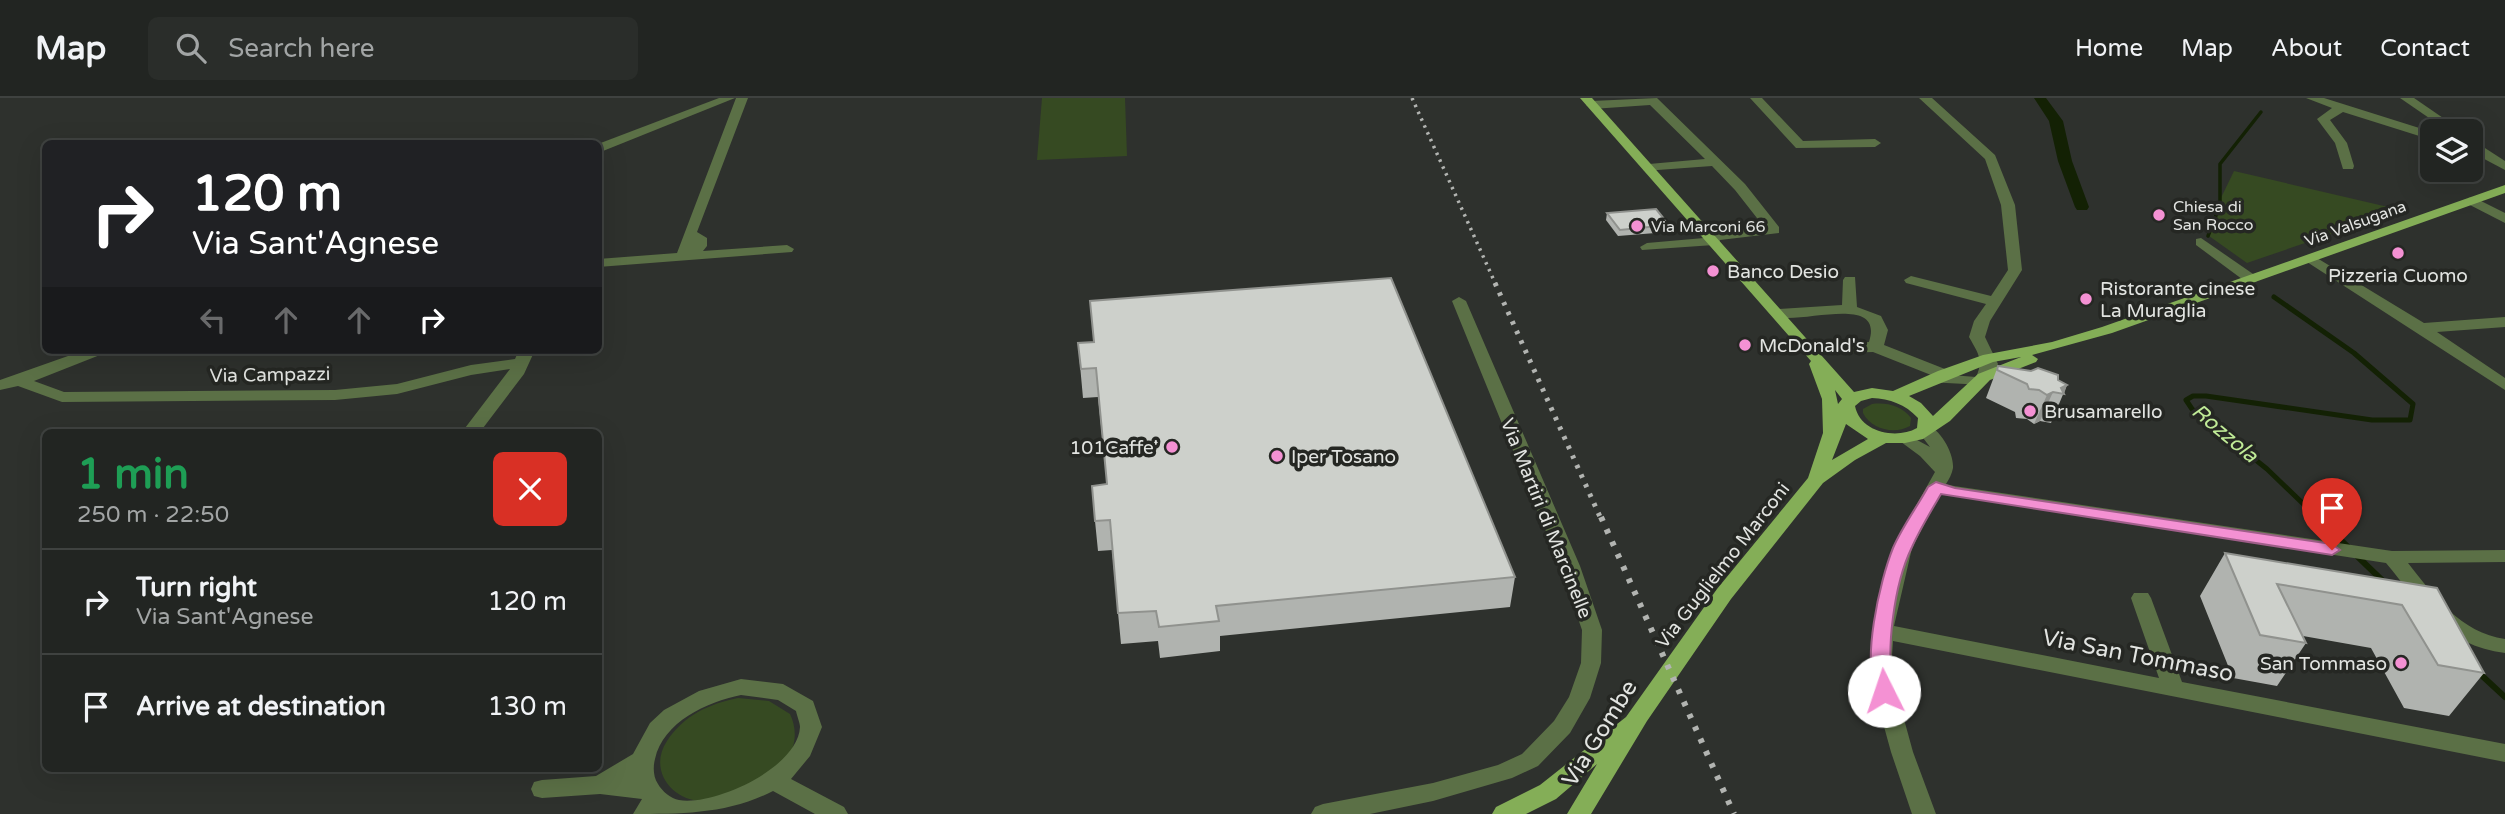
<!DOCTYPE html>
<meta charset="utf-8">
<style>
:root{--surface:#222522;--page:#2a2d2a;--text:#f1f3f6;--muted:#a2a5a5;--line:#3f4240}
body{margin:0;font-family:"Varela Round",sans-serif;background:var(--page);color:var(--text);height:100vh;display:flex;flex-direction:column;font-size:26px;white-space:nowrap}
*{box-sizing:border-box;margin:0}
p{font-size:23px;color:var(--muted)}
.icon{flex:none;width:38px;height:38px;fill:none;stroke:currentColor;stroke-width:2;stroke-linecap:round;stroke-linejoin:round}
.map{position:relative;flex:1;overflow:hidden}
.side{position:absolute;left:42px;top:331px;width:560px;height:343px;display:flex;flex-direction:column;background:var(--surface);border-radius:10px;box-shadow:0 7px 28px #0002,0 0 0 2px var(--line)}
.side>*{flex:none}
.hud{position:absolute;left:42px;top:42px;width:560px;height:214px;border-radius:10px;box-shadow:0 7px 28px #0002,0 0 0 2px var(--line);background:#202124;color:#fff;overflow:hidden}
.tools{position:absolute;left:2420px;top:21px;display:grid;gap:14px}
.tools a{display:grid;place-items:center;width:63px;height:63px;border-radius:10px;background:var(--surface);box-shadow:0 7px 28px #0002,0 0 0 2px var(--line);font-size:35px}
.pin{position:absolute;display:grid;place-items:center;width:60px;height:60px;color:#fff;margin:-72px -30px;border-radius:50% 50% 50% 0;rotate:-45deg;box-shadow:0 0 7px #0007}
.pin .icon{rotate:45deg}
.me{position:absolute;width:77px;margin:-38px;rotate:356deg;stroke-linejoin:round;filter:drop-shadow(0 0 5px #0008)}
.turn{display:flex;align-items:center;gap:24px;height:147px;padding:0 35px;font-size:32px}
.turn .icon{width:91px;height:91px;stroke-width:2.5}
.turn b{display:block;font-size:49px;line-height:60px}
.lanes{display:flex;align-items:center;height:66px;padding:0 35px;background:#0003;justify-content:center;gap:35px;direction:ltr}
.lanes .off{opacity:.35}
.round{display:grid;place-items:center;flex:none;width:74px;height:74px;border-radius:10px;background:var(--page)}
.overview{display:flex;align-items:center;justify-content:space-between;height:119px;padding:0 35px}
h1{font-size:42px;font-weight:700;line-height:52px;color:#1e9e55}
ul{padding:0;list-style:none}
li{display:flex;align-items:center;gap:21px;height:105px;padding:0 35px;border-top:2px solid var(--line)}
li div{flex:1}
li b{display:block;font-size:26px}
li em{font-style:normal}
header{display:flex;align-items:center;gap:42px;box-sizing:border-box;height:98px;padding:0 35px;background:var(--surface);border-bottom:2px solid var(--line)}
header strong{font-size:33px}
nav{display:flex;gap:38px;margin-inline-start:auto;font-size:24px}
.search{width:490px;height:63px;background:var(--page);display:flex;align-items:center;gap:18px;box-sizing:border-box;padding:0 24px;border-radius:10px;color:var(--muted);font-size:26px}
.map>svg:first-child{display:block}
.green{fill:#364a22}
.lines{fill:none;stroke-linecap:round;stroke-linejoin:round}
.stream-far2{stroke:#132104;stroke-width:3.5}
.stream-far1{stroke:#132104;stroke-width:5}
.stream{stroke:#132104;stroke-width:6}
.canal{fill:#132104;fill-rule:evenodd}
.minor{fill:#5b7046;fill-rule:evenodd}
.major{fill:#84ae57;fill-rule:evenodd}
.rail-far2{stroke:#b2b4b1;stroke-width:3.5;stroke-dasharray:2.5 5;stroke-linecap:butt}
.rail-far1{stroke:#b2b4b1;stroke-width:5;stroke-dasharray:3.5 7;stroke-linecap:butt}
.rail{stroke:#b2b4b1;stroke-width:6;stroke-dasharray:4.5 9;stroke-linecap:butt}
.wall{fill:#b0b3af}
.shaded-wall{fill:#90928e}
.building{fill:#cdd0cb;stroke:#90928e;stroke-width:2}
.route{fill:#f491d3;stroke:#9f5e89;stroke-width:2}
.poi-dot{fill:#f491d3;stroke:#252723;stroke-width:2.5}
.labels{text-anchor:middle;stroke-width:7;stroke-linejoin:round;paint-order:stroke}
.far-poi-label{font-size:16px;fill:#e2e4e1;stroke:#252723;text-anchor:start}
.far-street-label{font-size:16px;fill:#e2e4e1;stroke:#252723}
.poi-label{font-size:19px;fill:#e2e4e1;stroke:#252723;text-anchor:start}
.street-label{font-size:19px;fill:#e2e4e1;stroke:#252723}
.water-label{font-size:21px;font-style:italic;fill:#c0eb97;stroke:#252723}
.near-street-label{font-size:23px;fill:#e2e4e1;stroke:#252723}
</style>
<header>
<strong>Map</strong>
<div class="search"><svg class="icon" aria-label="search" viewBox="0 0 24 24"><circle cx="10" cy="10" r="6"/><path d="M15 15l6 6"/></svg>Search here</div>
<nav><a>Home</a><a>Map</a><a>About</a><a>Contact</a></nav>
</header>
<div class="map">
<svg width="2505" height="716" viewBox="0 0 2505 716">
<rect width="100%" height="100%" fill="#2e312d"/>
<!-- green -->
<g class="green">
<polygon points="1042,0 1125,0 1127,58 1037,62"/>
<polygon points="2234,73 2401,112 2247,165 2209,138 2219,104"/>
<path d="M1872,306C1887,304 1902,308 1911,320L1910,328C1894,337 1871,331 1863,315V311Z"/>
<path d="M738,600L769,603L790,616C801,639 792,662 773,678C764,686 745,690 733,694C725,697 715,702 707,703C674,706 647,673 667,643C684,617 709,606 738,600Z"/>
</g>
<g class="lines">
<!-- stream-far2 -->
<polyline class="stream-far2" points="2208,138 2220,107 2220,66 2261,14"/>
<!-- stream-far1 -->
<polyline class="stream-far1" points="2274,199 2354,255 2413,306 2410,322 2372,322 2206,298 2193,298 2186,302 2192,311 2267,371 2319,421"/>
<!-- stream -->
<g class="stream">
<polyline points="2317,419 2350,451"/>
<polyline points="2357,458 2385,485"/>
<polyline points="2478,574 2505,599"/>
</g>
<!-- canal -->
<polygon class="canal" points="2034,0 2046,0 2063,23 2072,63 2089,109 2087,112 2077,112 2075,109 2058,63 2049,23"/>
<!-- minor -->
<g class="minor">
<polygon points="719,0 735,0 598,55 598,46"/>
<polygon points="736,0 748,0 697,134 707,140 707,148 703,153 787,147 794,151 792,154 598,169 598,161 677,155"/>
<polygon points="1657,0 1745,86 1779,129 1779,135 1720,142 1719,146 1714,147 1642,152 1640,149 1647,145 1704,140 1710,135 1764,129 1735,92 1712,68 1644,73 1643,70 1649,66 1705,61 1650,7 1592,11 1586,7 1592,3"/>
<polygon points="1750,0 1762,0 1803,43 1875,41 1881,45 1875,49 1796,50"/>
<path d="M1919,0H1932L1995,57L2015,107L2022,172L1990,223L1985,239L1998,266L1992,279L1984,287L1928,284L1926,281L1931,277L1873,254L1808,256L1800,251L1808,246L1869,244C1886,191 1788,232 1771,216L1779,211L1842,207L1843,182L1845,179H1855L1857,209L1881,218L1888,232L1884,247L1950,273L1951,277L1976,279C1984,262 1978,255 1969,239L1974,223L1986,206L1906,185L1904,182L1911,178L1991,198L2008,172L2001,107L1985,61Z"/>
<polygon points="2306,0 2324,0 2432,34 2432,42 2343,14 2330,22 2347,45 2354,68 2353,71 2343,71 2335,45 2317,21 2332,10"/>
<polygon points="2400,0 2414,0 2462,33 2448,33"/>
<polygon points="2471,41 2505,63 2505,72 2473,55"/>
<polygon points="2473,99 2505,115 2505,125 2468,106 2468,100"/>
<polygon points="2201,140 2256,178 2258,181 2256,184 2246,184 2196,147 2196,141"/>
<polygon points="2312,157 2424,225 2505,219 2505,229 2437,234 2505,280 2505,292 2307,164 2305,161"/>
<polygon points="1459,199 1466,203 1580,468 1602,532 1601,565 1590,600 1570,635 1538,668 1512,680 1433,703 1370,716 1311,716 1315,709 1323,706 1433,685 1498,667 1522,656 1554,623 1569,599 1581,565 1582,532 1560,468 1452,203"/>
<polygon points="85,252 107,252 105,255 34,283 64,294 335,292 397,286 471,267 515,261 519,252 535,252 524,276 480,334 462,334 510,271 471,277 397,296 335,302 62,304 18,288 0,292 0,282"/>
<path d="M1926,327C1940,330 1954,355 1953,370C1952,376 1949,381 1946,386L1954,388L2392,453L2505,452V464L2408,465C2434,498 2461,535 2505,541V555C2446,548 2421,507 2386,465L1940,396L1912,450L1894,528L2159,580L2131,500L2134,495H2148L2151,500L2182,584L2505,646V664L1893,543L1891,574L1913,654L1936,716H1912L1891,654L1869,574L1875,517L1892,450L1935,374L1920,358L1897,341L1906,336L1930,349L1917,332Z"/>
<path d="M741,581L783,586L813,603L822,629L810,658L791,681L844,709L848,716H815L773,693C728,716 683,716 633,716L642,701L600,696L542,700L534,698L531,691L534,684L542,682L596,678L633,656L650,625L664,612L699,593ZM741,597L778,602L796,613C797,618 800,625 800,629C798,670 714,708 679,702C671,701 662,693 658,686C653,679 653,668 655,661C663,624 707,604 741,597Z"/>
</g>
<!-- major -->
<path class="major" d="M1580,0H1592L1854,294L1872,290L1893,293L1938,273L1983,257L2052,244L2102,229L2505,87V95L2112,235L2032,257L2038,261L2036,264L1990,282L1950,323L1923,341L1905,345H1886L1855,362L1823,385L1731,501L1647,623L1591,716H1567L1597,666L1556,701L1526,716H1492L1496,709L1540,687L1626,619L1717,491L1808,380L1823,335L1822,301L1809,266L1811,263ZM2021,259L1978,276L1933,318L1921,305L1909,298L1993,264ZM1835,292L1842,301L1838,306ZM1872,300C1890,301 1905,306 1918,320L1917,330C1896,342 1860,334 1855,308L1861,303ZM1846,326L1868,341L1832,362Z"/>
<!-- rail-far2 -->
<polyline class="rail-far2" points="1412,0 1496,187"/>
<!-- rail-far1 -->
<polyline class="rail-far1" points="1495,185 1601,421"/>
<!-- rail -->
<polyline class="rail" points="1601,419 1734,716"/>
</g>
<!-- wall -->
<g class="wall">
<polygon points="1607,115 1669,127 1668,134 1618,138 1606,122"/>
<polygon points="1078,245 1515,479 1510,509 1220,538 1220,553 1160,560 1158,543 1121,546 1112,452 1098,453 1095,423 1107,386 1098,299 1083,300"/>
<polygon points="1998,268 2058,282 2067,287 2051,325 2040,323 2034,326 2027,321 2016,320 2015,314 1986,300"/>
<polygon points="2225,455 2437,490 2484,575 2449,618 2404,610 2371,550 2303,538 2306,545 2277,588 2233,580 2200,498"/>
</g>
<!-- shaded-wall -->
<g class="shaded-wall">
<polygon points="2067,287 2064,296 2061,290"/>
<polygon points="2053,294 2040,323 2034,326 2047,297"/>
</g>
<!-- building -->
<g class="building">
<polygon points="1656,111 1669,127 1620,132 1607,115"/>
<polygon points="1391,180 1515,479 1216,508 1219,523 1159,529 1156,513 1118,515 1110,422 1095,423 1092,388 1107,386 1096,270 1081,271 1078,245 1094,244 1090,203"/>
<polygon points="1998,268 2031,273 2038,270 2058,277 2058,282 2067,287 2061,290 2064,296 2053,294 2047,297 2039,292 2029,291 2027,286 1997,272"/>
<polygon points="2225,455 2437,490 2484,575 2438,567 2402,507 2277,486 2306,545 2260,537"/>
</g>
<!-- route -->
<path class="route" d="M1936,384L1955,390L2332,446L2340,452L2332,457L1941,396C1931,413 1920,431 1912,449C1894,486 1885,554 1894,593L1891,598L1884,601L1878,598C1860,567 1880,482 1893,450C1902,429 1917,409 1928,389Z"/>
<!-- markers -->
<g class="poi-dot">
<circle cx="2159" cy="117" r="7"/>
<circle cx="1637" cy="128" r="7"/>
<circle cx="2398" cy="155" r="7"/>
<circle cx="1713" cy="173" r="7"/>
<circle cx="2086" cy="201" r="7"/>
<circle cx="1745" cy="247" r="7"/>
<circle cx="2030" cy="313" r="7"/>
<circle cx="1172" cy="349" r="7"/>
<circle cx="1277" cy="358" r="7"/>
<circle cx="2401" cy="565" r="7"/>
</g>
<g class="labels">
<!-- far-poi labels -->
<g class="far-poi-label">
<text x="2173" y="114">Chiesa di<tspan x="2173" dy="18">San Rocco</tspan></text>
<text x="1651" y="134">Via Marconi 66</text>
</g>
<!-- far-street labels -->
<g class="far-street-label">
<text transform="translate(2355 125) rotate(-20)" y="6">Via Valsugana</text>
</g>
<!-- poi labels -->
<g class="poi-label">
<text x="1727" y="180">Banco Desio</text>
<text x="2398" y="184" text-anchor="middle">Pizzeria Cuomo</text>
<text x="2100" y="197">Ristorante cinese<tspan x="2100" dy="22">La Muraglia</tspan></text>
<text x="1759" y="254">McDonald's</text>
<text x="2044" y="320">Brusamarello</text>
<text x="1158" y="356" text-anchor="end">101Caffe'</text>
<text x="1291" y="365">Iper Tosano</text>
<text x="2387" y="572" text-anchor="end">San Tommaso</text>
</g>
<!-- street labels -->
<g class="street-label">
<text transform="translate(270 276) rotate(-1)" y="7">Via Campazzi</text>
<text transform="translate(1547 420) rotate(68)" y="7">Via Martiri di Marcinelle</text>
<text transform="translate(1722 467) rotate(-52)" y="7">Via Guglielmo Marconi</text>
</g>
<!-- water labels -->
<g class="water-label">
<text transform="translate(2225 335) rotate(40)" y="7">Rozzola</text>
</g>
<!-- near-street labels -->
<g class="near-street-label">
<text transform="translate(2138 557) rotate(11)" y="8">Via San Tommaso</text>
<text transform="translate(1599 635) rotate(-58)" y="8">Via Gombe</text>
</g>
</g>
</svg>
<div class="tools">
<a><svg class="icon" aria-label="layers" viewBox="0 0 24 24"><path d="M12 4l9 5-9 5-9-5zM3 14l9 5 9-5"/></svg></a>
</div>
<div class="pin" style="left:2332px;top:452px;background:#d93025"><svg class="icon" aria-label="arrive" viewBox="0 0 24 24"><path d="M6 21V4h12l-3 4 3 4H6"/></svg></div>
<svg class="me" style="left:1884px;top:593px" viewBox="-20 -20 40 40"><circle r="19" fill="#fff"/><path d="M0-13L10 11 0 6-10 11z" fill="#f491d3"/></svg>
<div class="hud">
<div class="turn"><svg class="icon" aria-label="right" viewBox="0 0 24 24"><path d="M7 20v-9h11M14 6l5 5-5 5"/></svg><div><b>120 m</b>Via Sant'Agnese</div></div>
<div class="lanes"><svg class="icon off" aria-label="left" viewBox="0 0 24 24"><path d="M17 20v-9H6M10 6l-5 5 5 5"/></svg><svg class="icon off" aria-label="ahead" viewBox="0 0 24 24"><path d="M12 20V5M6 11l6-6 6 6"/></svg><svg class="icon off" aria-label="ahead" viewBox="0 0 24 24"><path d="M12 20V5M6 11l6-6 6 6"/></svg><svg class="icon" aria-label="right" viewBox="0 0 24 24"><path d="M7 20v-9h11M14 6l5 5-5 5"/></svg></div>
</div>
<section class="side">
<div class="overview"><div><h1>1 min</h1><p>250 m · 22:50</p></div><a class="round" style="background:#d93025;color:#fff"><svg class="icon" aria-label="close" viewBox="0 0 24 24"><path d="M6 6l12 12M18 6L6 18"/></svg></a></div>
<ul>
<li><svg class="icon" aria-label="right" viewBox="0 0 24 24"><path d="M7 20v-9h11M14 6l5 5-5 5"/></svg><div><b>Turn right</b><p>Via Sant'Agnese</p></div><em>120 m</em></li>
<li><svg class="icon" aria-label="arrive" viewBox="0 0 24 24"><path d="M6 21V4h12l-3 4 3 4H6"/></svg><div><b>Arrive at destination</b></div><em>130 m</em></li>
</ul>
</section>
</div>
